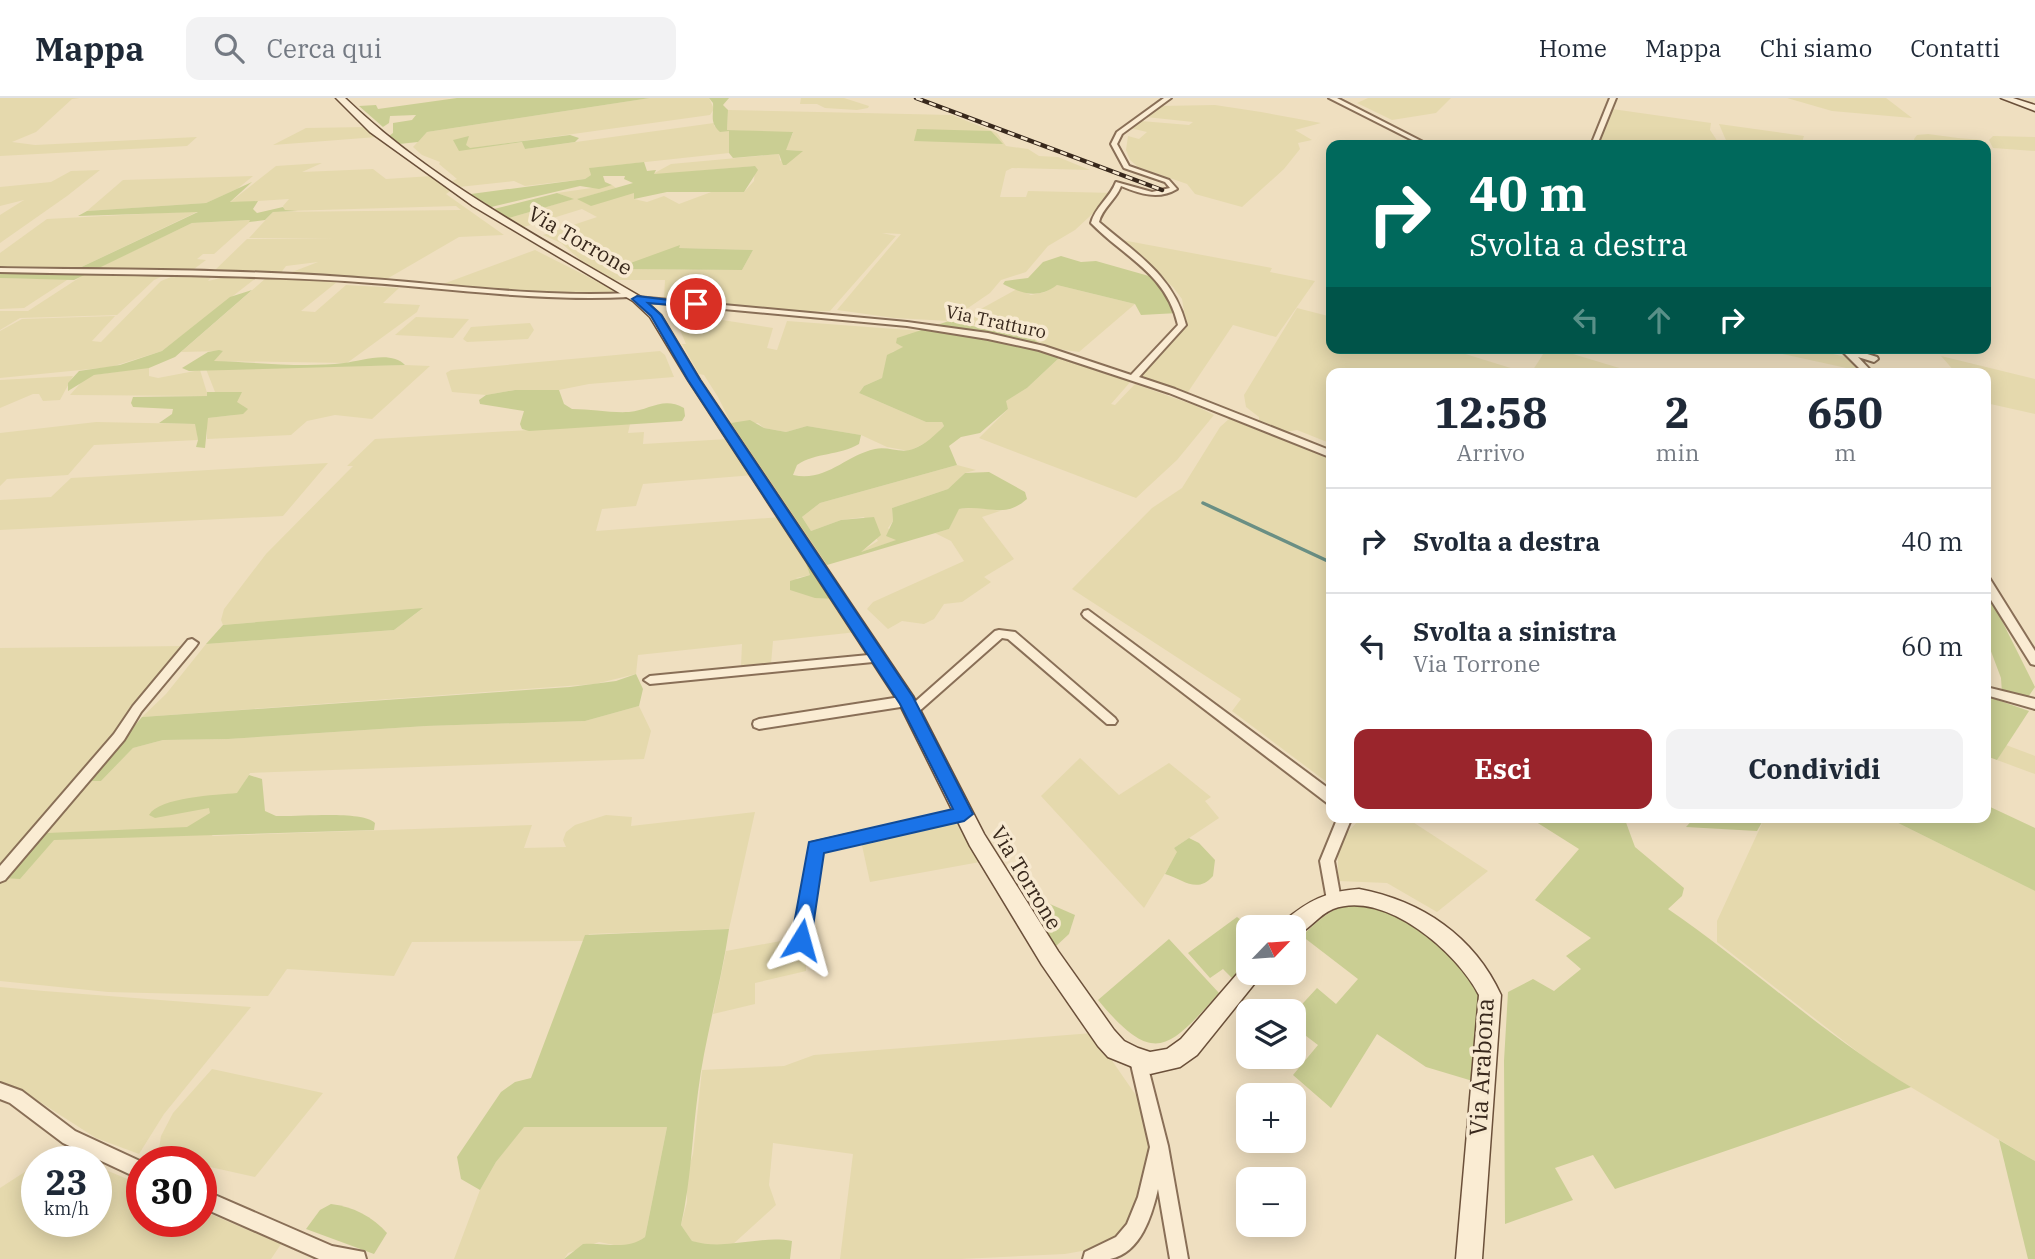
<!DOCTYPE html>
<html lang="it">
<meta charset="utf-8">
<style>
:root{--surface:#fff;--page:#f2f2f3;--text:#1f2937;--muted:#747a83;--line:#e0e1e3;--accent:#9a252c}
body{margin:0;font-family:"IBM Plex Serif",serif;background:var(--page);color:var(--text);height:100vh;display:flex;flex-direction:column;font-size:26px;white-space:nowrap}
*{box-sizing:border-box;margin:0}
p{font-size:23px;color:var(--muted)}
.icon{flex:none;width:38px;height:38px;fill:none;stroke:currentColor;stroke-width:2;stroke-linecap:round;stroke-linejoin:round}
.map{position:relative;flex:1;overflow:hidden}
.side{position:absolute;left:1326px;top:270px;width:665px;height:455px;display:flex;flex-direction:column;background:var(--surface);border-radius:14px;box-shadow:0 4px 18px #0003}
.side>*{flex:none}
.hud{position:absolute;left:1326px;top:42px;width:665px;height:214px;border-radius:14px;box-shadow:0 4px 18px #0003;background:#00695c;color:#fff;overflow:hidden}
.needle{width:46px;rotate:65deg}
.buttons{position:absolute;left:1236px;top:817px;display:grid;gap:14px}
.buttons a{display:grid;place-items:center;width:70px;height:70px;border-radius:14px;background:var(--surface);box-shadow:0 4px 18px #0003;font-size:35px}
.speed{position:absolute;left:21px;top:1048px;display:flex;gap:14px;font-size:35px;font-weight:700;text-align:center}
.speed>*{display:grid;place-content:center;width:91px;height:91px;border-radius:50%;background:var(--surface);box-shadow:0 4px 18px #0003;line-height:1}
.speed small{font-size:18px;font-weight:400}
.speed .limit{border:10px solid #d22;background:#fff;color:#111}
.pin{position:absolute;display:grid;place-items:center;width:60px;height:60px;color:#fff;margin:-30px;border:4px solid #fff;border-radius:50%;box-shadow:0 2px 7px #0007}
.me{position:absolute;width:77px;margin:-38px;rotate:8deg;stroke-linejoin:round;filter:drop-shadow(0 0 5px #0008)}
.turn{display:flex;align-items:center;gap:24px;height:147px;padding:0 28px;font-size:32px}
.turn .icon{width:91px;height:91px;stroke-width:2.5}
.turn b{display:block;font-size:49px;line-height:60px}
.lanes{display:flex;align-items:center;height:66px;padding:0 28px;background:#0003;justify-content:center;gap:35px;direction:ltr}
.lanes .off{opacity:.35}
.eta{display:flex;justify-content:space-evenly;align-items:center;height:119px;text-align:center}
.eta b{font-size:42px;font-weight:700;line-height:49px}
.action{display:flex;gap:14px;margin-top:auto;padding:14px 28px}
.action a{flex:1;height:80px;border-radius:14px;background:var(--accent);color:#fff;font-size:28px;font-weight:700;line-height:80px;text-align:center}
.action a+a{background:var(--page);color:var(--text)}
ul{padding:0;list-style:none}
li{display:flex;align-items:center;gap:21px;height:105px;padding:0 28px;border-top:2px solid var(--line)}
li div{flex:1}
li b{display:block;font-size:26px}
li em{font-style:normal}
header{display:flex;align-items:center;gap:42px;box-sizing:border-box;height:98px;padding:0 35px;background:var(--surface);border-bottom:2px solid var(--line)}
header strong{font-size:33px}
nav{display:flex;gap:38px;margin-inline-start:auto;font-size:24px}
.search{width:490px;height:63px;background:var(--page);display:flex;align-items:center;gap:18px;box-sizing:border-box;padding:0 24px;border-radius:14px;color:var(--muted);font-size:26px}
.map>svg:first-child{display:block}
.farmland{fill:#e5d9ad;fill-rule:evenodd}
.green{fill:#cace93}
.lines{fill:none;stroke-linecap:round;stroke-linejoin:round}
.stream{stroke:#6a8f84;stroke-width:3.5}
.minor-casing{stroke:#896f57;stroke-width:4}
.secondary-casing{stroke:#6b503a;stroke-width:3}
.minor{fill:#faecd3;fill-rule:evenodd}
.secondary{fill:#faecd3;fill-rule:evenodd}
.rail-casing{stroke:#38281c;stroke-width:4.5}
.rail{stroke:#f7e9d0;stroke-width:2.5;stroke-dasharray:7;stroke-linecap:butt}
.route{fill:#1a73e8;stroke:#114b97;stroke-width:2}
.labels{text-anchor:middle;stroke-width:7;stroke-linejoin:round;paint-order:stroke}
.far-street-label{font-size:18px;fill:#38281c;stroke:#f7e9d0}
.street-label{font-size:21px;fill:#38281c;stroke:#f7e9d0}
.near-street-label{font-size:24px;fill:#38281c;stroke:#f7e9d0}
</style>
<header>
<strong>Mappa</strong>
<div class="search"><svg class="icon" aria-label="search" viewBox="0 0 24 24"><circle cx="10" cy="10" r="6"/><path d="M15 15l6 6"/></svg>Cerca qui</div>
<nav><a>Home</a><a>Mappa</a><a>Chi siamo</a><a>Contatti</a></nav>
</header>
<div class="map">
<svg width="2035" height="1161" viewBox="0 0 2035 1161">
<rect width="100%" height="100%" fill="#efdfc0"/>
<!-- farmland -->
<g class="farmland">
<polygon points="0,0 80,0 72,1 36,34 12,44 35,47 197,39 187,48 0,58"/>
<polygon points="650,0 709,0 714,11 710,17 480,49 523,44 525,51 714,25 714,28 729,33 729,55 590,70 591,77 585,81 525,88 514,83 459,89 452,83 457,81 439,66 440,64 422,57 413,49 427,34"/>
<polygon points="801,0 844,0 869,8 868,10 857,12 825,10 817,6 800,6"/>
<polygon points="1368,0 1451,0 1436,15 1392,22 1357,5"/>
<polygon points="1787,0 1886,0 1912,20 1832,13"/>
<polygon points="1215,7 1261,14 1321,25 1295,32 1312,42 1298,45 1300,51 1284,71 1242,109 1195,96 1187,86 1138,69 1130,62 1126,52 1128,38 1139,41 1147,34 1130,30 1141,23 1189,27 1193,24 1146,19 1160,8"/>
<polygon points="1612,11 1711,25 1710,32 1720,47 1598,47"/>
<path d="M728,12L952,17L997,35L1006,48L1028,51L1039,58L1058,59L1090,72L1012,70L1006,73L1000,99H1026L1028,93L1115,95L1075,132L1048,148L1026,174L1001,182L990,195L949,223L894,220L837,212L901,136L882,135L896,138L830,213L798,214L664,201L665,182H614L590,170L561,145L543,137L597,119L582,111L524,129L509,120L573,101L557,95L612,87L616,90L578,101L641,92L634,101L647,104L664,98L679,106L714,93L744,94L754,83L755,68L651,77L671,66L779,56L780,63L802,53L785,52L793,35L727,32ZM679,148L678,150L753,152L742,172L617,171Z"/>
<polygon points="1719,26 1804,38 1801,47 1728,47"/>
<polygon points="366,29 377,39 273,47 306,30"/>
<polygon points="1928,36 1958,40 1982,42 1979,47 1915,47 1914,41 1917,37"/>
<polygon points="1993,38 2035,39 2035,53 1993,50 1989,42"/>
<polygon points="322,65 302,74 373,71 386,81 432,78 452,92 446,96 504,137 459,139 385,182 287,176 318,164 286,168 280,176 213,174 247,141 334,141 249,140 273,114 461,112 456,108 285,113 283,108 289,101 229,105 276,68"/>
<polygon points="100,72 67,98 0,145 0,117 24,102 0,108 0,89 51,84 71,73"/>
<polygon points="253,78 237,91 206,105 87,113 123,82"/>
<polygon points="199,113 73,173 0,170 0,155 47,121"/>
<polygon points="252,122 214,156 203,156 197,161 206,162 190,174 89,174 192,125"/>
<polygon points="1122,142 1272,170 1270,174 1315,183 1276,239 1233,227 1186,297 1137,279 1185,228 1185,219 1182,201 1173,189"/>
<polygon points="535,152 620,195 573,196 443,186"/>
<polygon points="85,176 163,178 154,182 117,217 20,220 0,232 0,213 28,213"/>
<polygon points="213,177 208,183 229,178 256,180 162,253 111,269 0,280 0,233 22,221 115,218 92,243 101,244 161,183 171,179"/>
<polygon points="0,180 37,181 70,180 24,210 0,211"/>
<polygon points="266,180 337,184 301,213 315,214 346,187 399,190 383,205 420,207 417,214 347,265 213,263 223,253 181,254"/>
<polygon points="1057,187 1135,206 1079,254 1051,250 1033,241 959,223 1017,191 1031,197 1045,194"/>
<polygon points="1297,210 1332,219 1332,250 1446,250 1527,275 1332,275 1332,346 1297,332 1285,334 1259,324 1259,319 1246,309 1244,297"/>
<polygon points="690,217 773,230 767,250 777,252 787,223 922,233 901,247 904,250 892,254 882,280 864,288 859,295 926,324 942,324 944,328 929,343 909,353 887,349 861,337 807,328 786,334 764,330 758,325 731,325 718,299 704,277 699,276 682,246 686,246 678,227"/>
<polygon points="416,219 469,221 453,240 395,237"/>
<polygon points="530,225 534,232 528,241 467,244 463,241 471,229"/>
<polygon points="1547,250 1553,250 1636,275 1531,275"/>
<polygon points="1755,250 1808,250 1854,261 1860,273"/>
<polygon points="660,253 665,257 674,279 589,286 559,292 515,292 486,297 452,294 446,275 451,272"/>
<polygon points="1941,258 2035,281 2035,316 1986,305 1986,275 1956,275"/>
<polygon points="1060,259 1132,282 1111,306 1115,307 1135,286 1194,307 1214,317 1177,362 1136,400 979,340 1008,311 1005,303 1027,290"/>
<polygon points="405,267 430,268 372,321 335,317 307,323 291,337 207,341 207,320 234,317 242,308 236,304 241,294 215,294 206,271"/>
<polygon points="141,270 149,270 149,278 158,280 200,272 208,298 70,297 85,280 94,277"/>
<polygon points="73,278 60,302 43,303 39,296 33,296 0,310 0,282"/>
<polygon points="1230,320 1332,360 1332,688 1232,613 1241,601 1072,491 1152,410 1182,390 1220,329"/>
<polygon points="96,324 196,326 198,342 94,347 68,377 7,381 0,388 0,335"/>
<polygon points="630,326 628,335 644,334 643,346 728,341 754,377 643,386 636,408 602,411 596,433 781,419 801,451 810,477 796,480 837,501 857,534 773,543 771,566 741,568 742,546 638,557 636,576 595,586 142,619 166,596 206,546 394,532 422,511 223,527 221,522 224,511 266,456 353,368 347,368 375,341"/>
<polygon points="328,365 283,418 0,432 0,402 51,399 71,380"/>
<polygon points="957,367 976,372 965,375 948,391 892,410 893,423 888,430 897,442 858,455 878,443 864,419 841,422 811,433 802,419 820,405"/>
<polygon points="982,409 1000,413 982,419 1014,461 984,479 991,484 962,504 944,506 934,521 924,526 902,523 888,531 867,511 873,504 964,463 951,443 935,435 949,431 958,411"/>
<polygon points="185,548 136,610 0,772 0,550"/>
<polygon points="639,608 651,633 644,661 250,675 212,738 532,727 524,750 566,749 563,742 566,734 575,727 606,717 632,719 631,728 755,714 729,831 589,836 583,843 412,844 394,878 287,871 268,898 108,894 0,883 0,785 88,683 101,683 133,650 163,642 228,641 426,628 585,623"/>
<polygon points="2006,647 2035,658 2035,676 1997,662"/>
<polygon points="1080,660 1119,697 1169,665 1211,699 1205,703 1219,720 1174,750 1178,754 1144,810 1041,698"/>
<polygon points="1362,719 1405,719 1488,773 1437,814 1387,785 1338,783 1338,753 1342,740"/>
<polygon points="1765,719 1886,719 2035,793 2035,1063 1877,969 1717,844 1717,823"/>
<polygon points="959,720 980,764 870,784 861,743"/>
<polygon points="797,840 797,848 806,845 806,873 755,885 755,906 713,916 726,853"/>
<polygon points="0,889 44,893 251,909 164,1016 139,1056 96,1040 26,995 0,987"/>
<polygon points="1093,935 1144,1009 1153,1044 1134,1118 1120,1139 1104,1149 1065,1156 961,1161 840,1161 853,1056 773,1045 769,1087 776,1107 732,1147 708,1148 692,1143 681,1127 687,1104 687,1075 693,1056 702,972 784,968 814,957"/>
<polygon points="212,971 323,995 255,1079 201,1067 201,1064 157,1064 161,1038 173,1015"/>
<polygon points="523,1029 667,1029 645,1139 635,1146 619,1148 599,1144 568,1155 564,1161 454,1161 480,1092 496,1064"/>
<polygon points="37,1066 37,1124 96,1124 96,1068 142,1087 142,1124 201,1124 201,1112 281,1146 271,1161 0,1161 0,1090"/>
</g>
<!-- green -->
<g class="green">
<polygon points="457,0 650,0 427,34 418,44 399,46 389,38 393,35 393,25 412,22 416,17 390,18 389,25 383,29 359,8 376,7 378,11"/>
<path d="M709,0H729L723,7L728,12L727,32L793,34L786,52L803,53L786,67H783L779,56L733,60L729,55V33L720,34C709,24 714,17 713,5Z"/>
<polygon points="917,31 991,33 1003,46 914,43"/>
<polygon points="570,37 579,40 575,44 525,51 522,44 459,53 453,42 469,38 466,47 470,50"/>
<polygon points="644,64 647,73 656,72 654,76 755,68 758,72 744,94 667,94 634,101 634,95 591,108 577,101 633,85 624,81 625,78 603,78 605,84 612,87 599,91 580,88 491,109 471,96 585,81 591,77 589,70"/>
<polygon points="252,84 230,104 258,103 253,111 257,115 283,109 285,112 298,113 273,114 265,122 249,124 250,122 192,125 74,182 0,180 0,173 73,173 198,114 78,118 87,113 206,105"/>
<polygon points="557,95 574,101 509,120 494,111"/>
<polygon points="680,147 679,150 753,152 742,172 614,171"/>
<path d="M1061,158L1081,164L1096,163L1156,180L1178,215L1141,217L1135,206L1057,187C1038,201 1023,196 1003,186L1005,183L1028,180L1043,164Z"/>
<polygon points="252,192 175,259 149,270 94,277 68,293 68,285 79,273 120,267 162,253 230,199"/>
<path d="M949,223L1033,241L1060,259L1027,290L1006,303L1008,311L980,335L961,339L949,348L957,367L820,405L802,419L811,433L841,422L874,419L881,437L861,454L896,442L886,438L893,423L892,410L948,391L965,375L989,374L1025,394L1027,401C1003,422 988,406 959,411L949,431L827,467L731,325L750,322L764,330L786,334L807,328L861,337L859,346C839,358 816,354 797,367L793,377C827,384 844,358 875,351C888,348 901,356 913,351C926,346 934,338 944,328L942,324H926L859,295L864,288L882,280L887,257L903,249L896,245L897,240Z"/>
<path d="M219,252L223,253L214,263C256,264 302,270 344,265C361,263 391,252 405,267L189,273L182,270L208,254Z"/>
<path d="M515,292H559L564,306L572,311C591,311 610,315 629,314C650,312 663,298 684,310L685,318L682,323L529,333L522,331L520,326L524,313L480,306L479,302L486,297Z"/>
<polygon points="207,294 242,294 237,304 248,311 243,316 208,320 205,350 196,349 198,342 195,326 159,325 172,316 173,311 133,309 131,305 133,299 207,298"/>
<polygon points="801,451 837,501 815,500 790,492 790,483 810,477"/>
<polygon points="1986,491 2035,589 2028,599 2002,595 2001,580 1986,540"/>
<polygon points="423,510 394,532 206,546 223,527"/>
<polygon points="636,576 643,591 639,608 585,623 426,628 228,641 163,642 133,650 101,683 88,683 142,619 570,589 616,583"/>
<polygon points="1986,598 2029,613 1997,662 1986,658"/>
<path d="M249,677L262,681L265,713L276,718C298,719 362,712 375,725L374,732L54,742L20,781L3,780L35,743L47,735L187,729L210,715L209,710L155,720L149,717C159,699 217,697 237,695Z"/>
<polygon points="1986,707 2035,730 2035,793 1886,719 1986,719"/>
<path d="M1522,719H1624L1635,749L1684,790L1682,798L1668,811C1751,868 1825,938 1911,989L1615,1091L1593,1057L1555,1070L1573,1102L1505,1126L1504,963L1508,894L1533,881L1554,893L1581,871L1566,858L1591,840L1535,802L1579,751L1533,722Z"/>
<polygon points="1695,719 1765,719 1757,733 1686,729"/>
<path d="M1189,740L1199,745L1215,762L1213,778C1197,796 1184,782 1165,776L1177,754L1174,750Z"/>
<polygon points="1043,803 1075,817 1069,836 1055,849 1032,812"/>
<path d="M1361,804L1410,822L1463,865L1480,888L1476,984L1426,969L1377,936L1331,1010L1293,977L1318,947L1293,928V916L1317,890L1336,906L1358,881L1302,838C1320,821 1335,806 1361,804Z"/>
<polygon points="1237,819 1250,829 1248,865 1234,882 1223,871 1210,880 1188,855"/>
<path d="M729,831C721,886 705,939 698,994C692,1039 691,1083 681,1127L692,1143C726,1153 758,1137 792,1143L790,1161H564L583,1146C605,1144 626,1153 645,1139L667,1029H524L496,1064L480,1092L461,1081L457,1059L501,994L515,984L531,980L585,837Z"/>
<path d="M1169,841L1219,895C1168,952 1154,969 1098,902Z"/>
<polygon points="1999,1042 2035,1063 2035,1161 2028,1161"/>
<path d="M331,1106C352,1108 373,1119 387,1135L374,1156L306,1131L320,1112Z"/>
</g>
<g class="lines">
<!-- stream -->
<polyline class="stream" points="1203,405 1332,465"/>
<defs>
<g id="minor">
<path d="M1164,0H1171L1122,36L1117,46L1129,68L1169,82L1177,91C1159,102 1140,96 1121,88C1116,102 1102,110 1099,124C1135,155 1174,178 1186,227L1139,279L1175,291L1332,353V360L1169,295L1039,252L988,241L907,228L637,203L633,201L637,199L907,224L988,235L1044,248L1131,277L1178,227C1166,175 1125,160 1091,125C1095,109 1110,100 1116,84L1152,94L1170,90L1165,84L1124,70L1111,46L1117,34Z"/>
<polygon points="1329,0 1337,0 1429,47 1422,47"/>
<polygon points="1610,0 1616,0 1597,47 1591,47"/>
<path d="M0,170C115,172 230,171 344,179C440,185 534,200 630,195L634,197L630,199C534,204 440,189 345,183C230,176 115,177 0,174Z"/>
<polygon points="1839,250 1848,250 1877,259 1878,261 1874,264 1858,259 1873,275 1864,275"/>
<polygon points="1986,480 1990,481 2035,553 2035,567 2031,566 1986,494"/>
<polygon points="1088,512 1332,693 1332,706 1327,705 1084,519 1082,516 1084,513"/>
<polygon points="999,532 1015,534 1115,620 1117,623 1115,626 1107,626 1008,541 1002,540 916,616 908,616 906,613 908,610 995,533"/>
<polygon points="192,541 198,545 196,548 141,614 124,642 5,782 0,784 0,768 114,636 133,608 188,542"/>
<polygon points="879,556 885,560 883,563 650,586 644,582 650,578"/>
<polygon points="1986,589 2035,601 2035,611 1986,597"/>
<polygon points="907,598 913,603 907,608 759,631 754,629 753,626 754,623 759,621"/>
<polygon points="964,711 969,712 971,716 969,720 822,753 809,842 806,847 801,849 796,847 793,842 811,745"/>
<polygon points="1338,719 1352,719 1334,763 1341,802 1339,806 1334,808 1329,806 1327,802 1320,763"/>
<path d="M1138,954L1144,956L1146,962L1168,1048L1188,1161H1170L1158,1091C1152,1117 1141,1155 1110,1161C1102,1161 1091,1161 1083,1161L1085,1154L1116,1139L1127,1126L1138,1099L1150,1049L1130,962L1132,956Z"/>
<polygon points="0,985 22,993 75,1033 142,1064 142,1082 63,1045 10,1005 0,1001"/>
<polygon points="201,1091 332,1148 364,1154 366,1161 319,1161 201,1109"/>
</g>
<g id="secondary">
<path d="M336,0H345C430,82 539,139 641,199L661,217L700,282L913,598L984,736L1058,853L1114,932L1124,943L1138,950L1150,954L1167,951L1181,941L1244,868L1248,867V875H1263L1197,957L1180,969L1150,976L1108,959L1098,948L1042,867L970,748L899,605L688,282L650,219L633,203L473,108L370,34Z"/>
<polygon points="2001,0 2013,0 2035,7 2035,13"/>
<path d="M1359,791C1422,803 1474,838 1501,897L1482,1161H1456L1479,897C1458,855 1385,791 1333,811C1318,817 1309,833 1293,839V830H1282L1284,823C1308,803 1327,793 1359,791Z"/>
</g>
</defs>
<!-- minor casing -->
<use href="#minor" class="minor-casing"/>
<!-- secondary casing -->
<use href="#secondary" class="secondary-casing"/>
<!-- minor -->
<use href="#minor" class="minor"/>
<!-- secondary -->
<use href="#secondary" class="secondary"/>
<defs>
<polyline id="rail" points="916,0 1162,92"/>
</defs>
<!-- rail casing -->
<use href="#rail" class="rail-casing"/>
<!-- rail -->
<use href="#rail" class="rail"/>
</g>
<!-- route -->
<polygon class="route" points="637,198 701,206 696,209 648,205 661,217 700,282 913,599 973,716 964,723 824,755 811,842 808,848 801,850 794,848 791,842 809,744 953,711 900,606 688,282 651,218 632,201"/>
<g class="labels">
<!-- far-street labels -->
<g class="far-street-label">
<text transform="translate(996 224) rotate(12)" y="6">Via Tratturo</text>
</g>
<!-- street labels -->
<g class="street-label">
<text transform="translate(580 143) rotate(30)" y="7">Via Torrone</text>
<text transform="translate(1026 780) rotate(59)" y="7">Via Torrone</text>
</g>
<!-- near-street labels -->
<g class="near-street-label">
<text transform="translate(1482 969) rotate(-87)" y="8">Via Arabona</text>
</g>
</g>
</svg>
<div class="buttons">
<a><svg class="needle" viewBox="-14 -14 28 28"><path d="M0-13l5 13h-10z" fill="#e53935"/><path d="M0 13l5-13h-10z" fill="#747a83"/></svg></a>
<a><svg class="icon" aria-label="layers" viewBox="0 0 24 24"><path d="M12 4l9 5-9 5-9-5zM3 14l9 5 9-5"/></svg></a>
<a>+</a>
<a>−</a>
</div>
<div class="speed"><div>23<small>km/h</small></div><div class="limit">30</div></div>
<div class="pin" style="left:696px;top:206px;background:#d93025"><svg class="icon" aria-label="arrive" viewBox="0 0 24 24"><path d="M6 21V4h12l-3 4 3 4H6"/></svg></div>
<svg class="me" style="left:801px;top:842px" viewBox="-20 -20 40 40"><path d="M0-17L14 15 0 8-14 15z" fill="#1a73e8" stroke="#fff" stroke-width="4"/></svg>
<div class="hud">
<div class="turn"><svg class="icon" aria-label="right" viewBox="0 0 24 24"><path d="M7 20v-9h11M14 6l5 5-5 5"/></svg><div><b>40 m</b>Svolta a destra</div></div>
<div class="lanes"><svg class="icon off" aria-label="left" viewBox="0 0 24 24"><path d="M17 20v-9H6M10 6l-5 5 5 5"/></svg><svg class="icon off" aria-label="ahead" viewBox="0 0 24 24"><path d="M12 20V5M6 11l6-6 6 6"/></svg><svg class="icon" aria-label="right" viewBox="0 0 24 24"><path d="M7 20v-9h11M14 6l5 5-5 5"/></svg></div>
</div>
<section class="side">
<div class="eta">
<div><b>12:58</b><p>Arrivo</p></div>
<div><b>2</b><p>min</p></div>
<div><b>650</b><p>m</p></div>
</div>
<ul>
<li><svg class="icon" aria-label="right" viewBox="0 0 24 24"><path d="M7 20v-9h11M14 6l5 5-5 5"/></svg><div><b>Svolta a destra</b></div><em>40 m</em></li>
<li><svg class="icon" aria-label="left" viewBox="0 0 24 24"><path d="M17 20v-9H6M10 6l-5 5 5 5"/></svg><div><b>Svolta a sinistra</b><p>Via Torrone</p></div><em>60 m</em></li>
</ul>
<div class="action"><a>Esci</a><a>Condividi</a></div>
</section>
</div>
